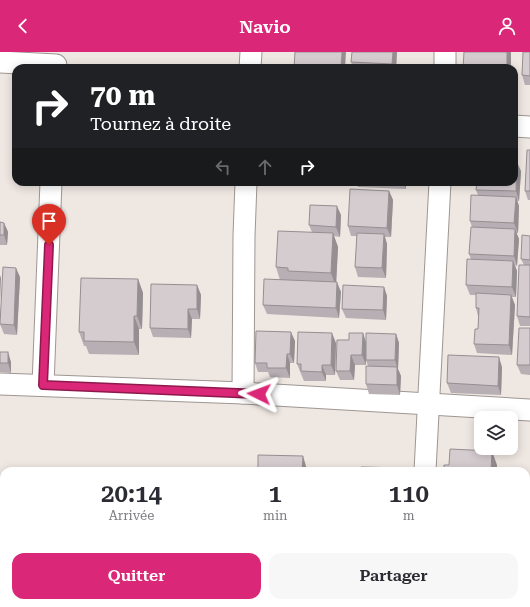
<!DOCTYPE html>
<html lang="fr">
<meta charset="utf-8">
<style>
:root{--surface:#fff;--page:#f7f7f7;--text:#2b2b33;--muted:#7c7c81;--accent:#db2777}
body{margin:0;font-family:"Roboto Serif",serif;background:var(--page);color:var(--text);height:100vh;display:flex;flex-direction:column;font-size:15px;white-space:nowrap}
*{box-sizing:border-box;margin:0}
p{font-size:13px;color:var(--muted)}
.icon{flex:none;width:22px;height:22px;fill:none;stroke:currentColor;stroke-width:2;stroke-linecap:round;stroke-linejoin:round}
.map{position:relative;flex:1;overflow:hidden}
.drawer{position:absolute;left:0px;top:415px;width:530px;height:140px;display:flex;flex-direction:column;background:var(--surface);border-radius:12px 12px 0 0;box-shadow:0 2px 10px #0003}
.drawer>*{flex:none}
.top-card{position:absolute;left:12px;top:12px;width:506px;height:122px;border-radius:12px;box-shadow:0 2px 10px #0003;background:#202124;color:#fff;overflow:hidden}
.controls{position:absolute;left:474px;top:359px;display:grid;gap:8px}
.controls a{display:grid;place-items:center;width:44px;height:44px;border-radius:8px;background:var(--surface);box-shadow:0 2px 10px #0003;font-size:20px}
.pin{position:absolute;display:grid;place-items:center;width:34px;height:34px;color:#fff;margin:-41px -17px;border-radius:50% 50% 50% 0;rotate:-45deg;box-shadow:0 0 4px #0007}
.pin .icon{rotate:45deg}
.me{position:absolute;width:44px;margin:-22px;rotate:273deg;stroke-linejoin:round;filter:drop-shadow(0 0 3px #0008)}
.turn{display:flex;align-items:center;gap:14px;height:84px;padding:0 12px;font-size:18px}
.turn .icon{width:52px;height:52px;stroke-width:2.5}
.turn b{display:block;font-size:28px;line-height:34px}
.lanes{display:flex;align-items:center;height:38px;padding:0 12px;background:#0003;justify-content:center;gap:20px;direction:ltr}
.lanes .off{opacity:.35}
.eta{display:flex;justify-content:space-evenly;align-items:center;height:68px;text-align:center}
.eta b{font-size:24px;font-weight:600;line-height:28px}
.action{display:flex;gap:8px;margin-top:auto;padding:8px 12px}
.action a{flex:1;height:46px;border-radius:12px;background:var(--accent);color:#fff;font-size:16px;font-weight:600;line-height:46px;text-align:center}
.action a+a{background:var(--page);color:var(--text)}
header{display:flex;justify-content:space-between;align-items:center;height:52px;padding:0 12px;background:var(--accent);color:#fff;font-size:18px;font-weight:600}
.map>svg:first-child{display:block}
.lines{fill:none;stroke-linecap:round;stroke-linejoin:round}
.minor-casing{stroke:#9e9692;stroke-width:23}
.minor{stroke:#fff;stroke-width:21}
.wall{fill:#b7afb3}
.shaded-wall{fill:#958f92}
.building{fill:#d5ccd0;stroke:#958f92}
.route-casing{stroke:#8e194d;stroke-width:10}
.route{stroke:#db2777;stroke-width:7}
</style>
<header><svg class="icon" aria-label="back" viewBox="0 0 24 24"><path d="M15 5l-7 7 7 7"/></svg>Navio<svg class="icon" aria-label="person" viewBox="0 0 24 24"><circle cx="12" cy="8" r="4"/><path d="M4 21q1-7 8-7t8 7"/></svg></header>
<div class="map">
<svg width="530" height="555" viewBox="0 0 530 555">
<rect width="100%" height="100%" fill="#efe7e2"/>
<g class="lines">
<defs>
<g id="minor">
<polyline points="0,10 56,13"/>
<polyline points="250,16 251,0"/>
<polyline points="445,16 445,0"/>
<polyline points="514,74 530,75"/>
<polyline points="0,332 243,341 530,358"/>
<polyline points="43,333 51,130"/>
<polyline points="243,341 244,184 246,130"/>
<polyline points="425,419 440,130"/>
<polyline points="285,551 368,555"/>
<polyline points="9,555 9,551"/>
<polyline points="224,555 224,551"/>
<polyline points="419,555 420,551"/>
</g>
</defs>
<!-- minor casing -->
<use href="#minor" class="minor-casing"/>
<!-- minor -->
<use href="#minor" class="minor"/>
</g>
<!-- wall -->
<g class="wall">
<polygon points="352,0 397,0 396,16 353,16 351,10"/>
<polygon points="530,0 530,33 525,33 522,23"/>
<polygon points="530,98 530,148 528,148 525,139"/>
<polygon points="521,119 519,149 517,149 519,154 518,181 516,181 519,187 517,214 515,213 517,219 516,245 512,245 515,253 512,303 477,301 474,292 478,277 478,264 476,256 476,243 470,243 466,233 471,207 469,202 472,175 470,169 478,143 476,138"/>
<polygon points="356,130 406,130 406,137 358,135"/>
<polygon points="389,139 393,148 391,185 385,185 387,192 386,226 358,225 355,215 357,184 351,184 348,174"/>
<polygon points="341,163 340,185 334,184 338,195 336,230 341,240 339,266 267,262 263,253 280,228 276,215 312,180 309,173"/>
<polygon points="0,170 4,171 8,180 7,193 0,193"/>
<polygon points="530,184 530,274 520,274 517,264 524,213 521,207"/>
<polygon points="20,225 17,283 4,282 0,272"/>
<polygon points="138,227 143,241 142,277 139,277 139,303 89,302 86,294 84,294 79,280"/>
<polygon points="197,233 201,243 200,267 192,267 191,286 153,285 150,276"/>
<polygon points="384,235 387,244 386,268 346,266 342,257"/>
<polygon points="530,276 530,323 521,322 517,313"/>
<polygon points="363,281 366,290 396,282 399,291 398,317 401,324 400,343 369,342 366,332 368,314 366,308 366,313 355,313 354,328 340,328 336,319 349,288"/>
<polygon points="295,289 294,311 290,311 290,326 270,325 268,320 258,320 255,311"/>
<polygon points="336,291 335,323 326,323 326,329 304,329 297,312"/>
<polygon points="0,300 11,310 11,321 0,320"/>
<polygon points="502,315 501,343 451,341 447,331"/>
<polygon points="0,450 4,451 4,494 1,493 0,491"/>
</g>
<!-- shaded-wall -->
<g class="shaded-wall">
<polygon points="342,0 346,0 345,16 341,16"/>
<polygon points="393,0 397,0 396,16 394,16 392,12"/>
<rect x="507" y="0" width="4" height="16"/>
<polygon points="517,110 521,119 519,149 516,139"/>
<polygon points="403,130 406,130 406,137"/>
<polygon points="389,139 393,148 391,185 387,176"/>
<polygon points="516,145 519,154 518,181 514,171"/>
<polygon points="337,154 341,163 340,185 336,175"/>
<polygon points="4,171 8,180 7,193 4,183"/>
<polygon points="515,177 519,187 517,214 514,204"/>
<polygon points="333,181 338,195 336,235 331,221"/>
<polygon points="384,182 387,192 386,226 382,216"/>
<polygon points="513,209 517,219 516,245 512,235"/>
<polygon points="16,216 20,225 17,283 14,273"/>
<polygon points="0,223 1,226 0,250"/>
<polygon points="138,227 143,241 142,277 137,264"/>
<polygon points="337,230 341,240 339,266 336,256"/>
<polygon points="197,233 201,243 200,267 197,257"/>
<polygon points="384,235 387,244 386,268 383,258"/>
<polygon points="511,243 515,253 512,303 509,293"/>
<polygon points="188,257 192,267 191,286 188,277"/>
<polygon points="134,264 139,277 139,303 134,290"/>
<polygon points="291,280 295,289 294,311 290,302"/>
<polygon points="332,281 336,291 335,323 331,313"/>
<polygon points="363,281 366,291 366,313 362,303"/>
<polygon points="396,282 399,291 398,317 401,324 400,343 397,333 397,315 395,308"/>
<polygon points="8,300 11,310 11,321 8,311"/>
<polygon points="287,302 290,311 290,326 286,316"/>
<polygon points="351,303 355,313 354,328 350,319"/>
<polygon points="499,305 502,315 501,343 498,334"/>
<polygon points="322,313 326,323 326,329 322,320"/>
<polygon points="492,399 497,413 497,419 491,419"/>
<polygon points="303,404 306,414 306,419 302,419"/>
</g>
<!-- building -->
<g class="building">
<polygon points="295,0 342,0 341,16 294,16"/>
<polygon points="352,0 393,0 392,12 351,10"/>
<polygon points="464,0 507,0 507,16 463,16"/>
<polygon points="523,0 530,0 530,24 522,23"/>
<polygon points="527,98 530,98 530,139 525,139"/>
<polygon points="514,110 517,110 516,139 476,138 477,130 514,130"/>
<polygon points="350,137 389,139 387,176 348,174"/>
<polygon points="471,143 516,145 514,171 470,169"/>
<polygon points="310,153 337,154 336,175 309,173"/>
<polygon points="0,170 4,171 4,183 0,183"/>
<polygon points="471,175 515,177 514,204 469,202"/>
<polygon points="278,179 333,181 331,221 288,219 288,216 276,215"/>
<polygon points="357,181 384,182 382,216 355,215"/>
<polygon points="522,183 530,184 530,208 521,207"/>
<polygon points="467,207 513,209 512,235 466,233"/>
<polygon points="519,213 530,213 530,265 517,264"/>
<polygon points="3,215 16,216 14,273 0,272"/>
<polygon points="81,226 138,227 137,264 134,264 134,290 84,289 84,280 79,280"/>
<polygon points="264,227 337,230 336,256 263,253"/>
<polygon points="151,232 197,233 197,257 188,257 188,277 150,276"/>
<polygon points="343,233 384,235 383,258 342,257"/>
<polygon points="476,241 511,243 509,293 474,292 475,277 478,277 479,256 476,256"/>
<polygon points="519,276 530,276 530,313 517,313"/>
<polygon points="256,279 291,280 290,302 287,302 286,316 267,316 267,311 255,311"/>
<polygon points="298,280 332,281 331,313 322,313 322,320 301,319 301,312 297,312"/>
<polygon points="349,281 363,281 362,303 351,303 350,319 336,319 337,288 349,288"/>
<polygon points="366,281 396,282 395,308 366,308"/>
<rect x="0" y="300" width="8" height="11"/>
<polygon points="448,303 499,305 498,334 447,331"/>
<polygon points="366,314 397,315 397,333 366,332"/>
<polygon points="450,397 492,399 491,419 444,419 444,413 449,413"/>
<polygon points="258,403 303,404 302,419 258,419"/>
<polygon points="361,415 404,416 404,419 361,419"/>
<polygon points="0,450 4,451 4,484 0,484"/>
</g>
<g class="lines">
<defs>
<polyline id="route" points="49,193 43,333 259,342"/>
</defs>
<!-- route casing -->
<use href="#route" class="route-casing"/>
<!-- route -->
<use href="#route" class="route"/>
</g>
</svg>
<div class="controls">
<a><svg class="icon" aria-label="layers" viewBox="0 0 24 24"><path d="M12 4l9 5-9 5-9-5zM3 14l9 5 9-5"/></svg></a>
</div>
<div class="pin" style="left:49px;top:193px;background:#d93025"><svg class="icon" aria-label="arrive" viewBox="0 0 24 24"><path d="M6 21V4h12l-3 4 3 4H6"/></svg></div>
<svg class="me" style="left:259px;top:342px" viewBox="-20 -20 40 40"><path d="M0-17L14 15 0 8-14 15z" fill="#db2777" stroke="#fff" stroke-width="4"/></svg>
<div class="top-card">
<div class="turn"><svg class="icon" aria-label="right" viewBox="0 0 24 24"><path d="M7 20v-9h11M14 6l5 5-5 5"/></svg><div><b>70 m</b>Tournez à droite</div></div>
<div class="lanes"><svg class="icon off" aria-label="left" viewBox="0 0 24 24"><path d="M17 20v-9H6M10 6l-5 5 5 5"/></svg><svg class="icon off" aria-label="ahead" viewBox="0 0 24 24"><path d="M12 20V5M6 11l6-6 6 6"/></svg><svg class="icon" aria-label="right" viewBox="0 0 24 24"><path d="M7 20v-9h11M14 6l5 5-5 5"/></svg></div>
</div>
<section class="drawer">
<div class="eta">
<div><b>20:14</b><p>Arrivée</p></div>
<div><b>1</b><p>min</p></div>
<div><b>110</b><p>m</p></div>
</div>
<div class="action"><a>Quitter</a><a>Partager</a></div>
</section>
</div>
